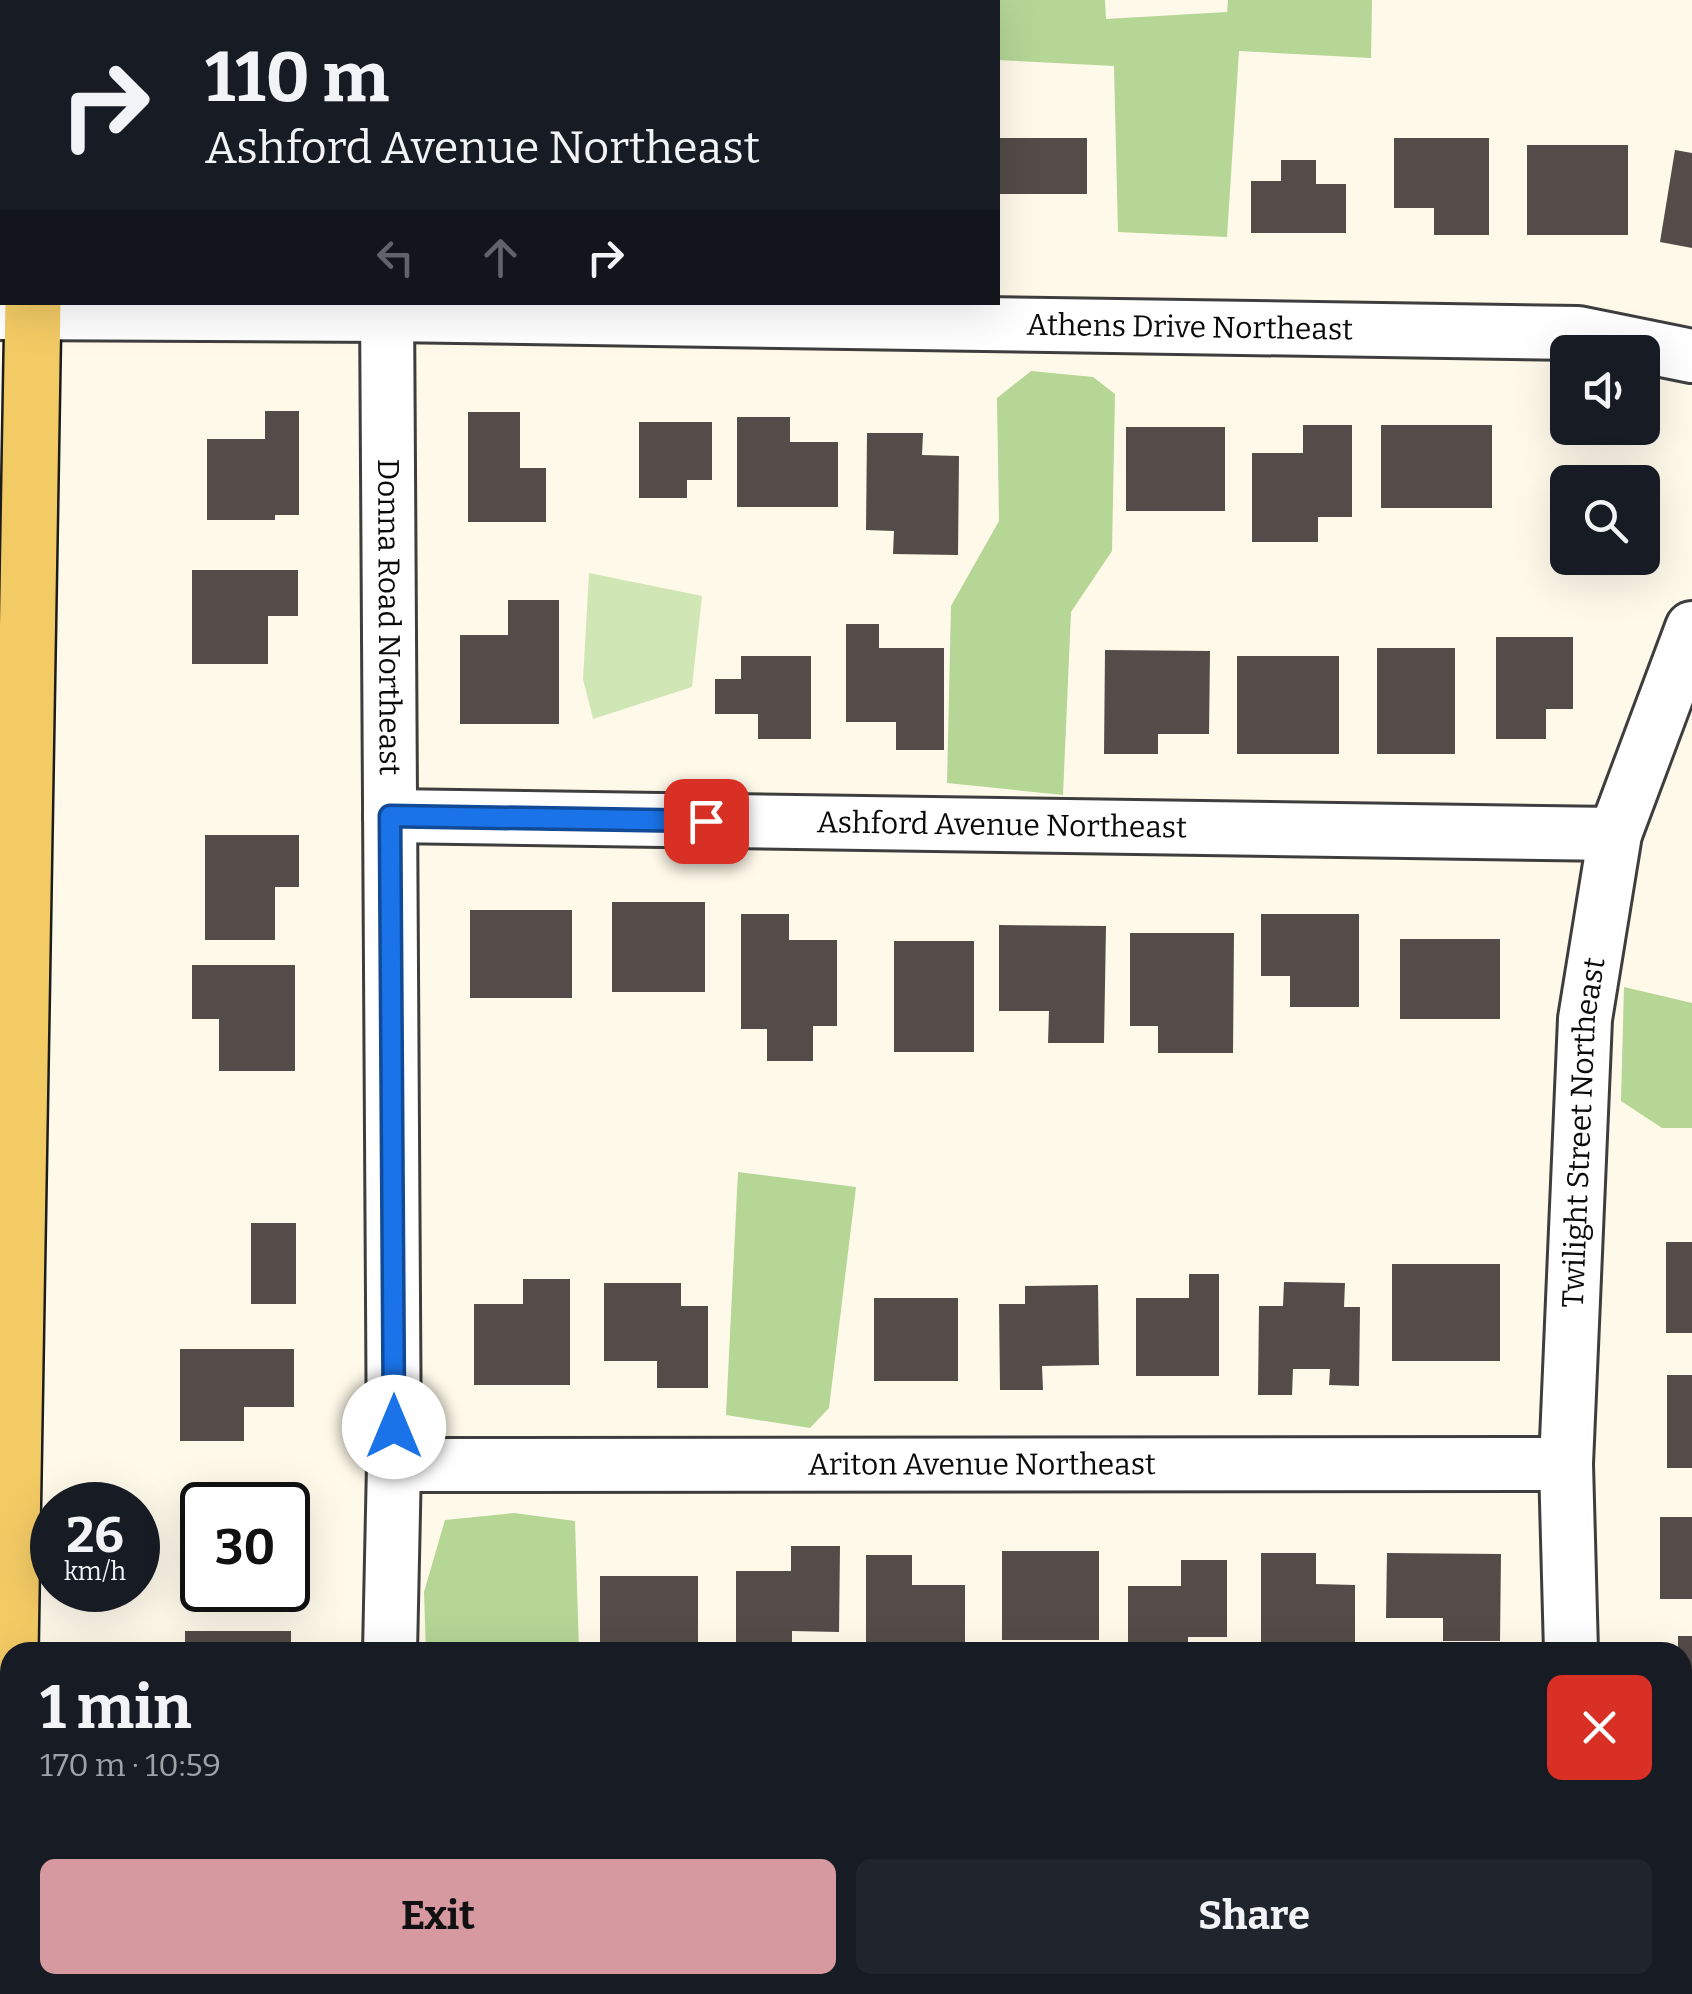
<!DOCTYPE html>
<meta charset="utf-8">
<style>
:root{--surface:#171b24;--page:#20242c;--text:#f1f3f6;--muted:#9ea1a6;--accent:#d6999f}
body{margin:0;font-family:Bitter,serif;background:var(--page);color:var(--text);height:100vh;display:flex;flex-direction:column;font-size:38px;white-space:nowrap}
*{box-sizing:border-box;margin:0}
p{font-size:32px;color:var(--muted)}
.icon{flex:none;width:55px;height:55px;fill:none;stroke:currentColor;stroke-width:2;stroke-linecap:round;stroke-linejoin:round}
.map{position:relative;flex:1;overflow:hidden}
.panel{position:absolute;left:0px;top:1642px;width:1692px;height:352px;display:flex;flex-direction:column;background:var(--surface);border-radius:30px 30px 0 0;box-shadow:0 10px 40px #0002}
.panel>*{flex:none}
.hud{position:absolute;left:0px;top:0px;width:1000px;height:305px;box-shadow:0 10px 40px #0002;background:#171b24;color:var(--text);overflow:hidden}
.buttons{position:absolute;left:1550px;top:335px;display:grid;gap:20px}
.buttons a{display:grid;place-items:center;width:110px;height:110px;border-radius:15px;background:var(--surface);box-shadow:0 10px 40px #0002;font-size:50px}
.speed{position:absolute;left:30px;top:1482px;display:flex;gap:20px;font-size:50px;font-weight:700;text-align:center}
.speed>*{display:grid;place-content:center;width:130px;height:130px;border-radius:50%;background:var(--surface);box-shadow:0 10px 40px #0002;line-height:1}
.speed small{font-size:25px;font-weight:400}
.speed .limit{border:5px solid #111;border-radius:15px;background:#fff;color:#111}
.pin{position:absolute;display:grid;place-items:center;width:85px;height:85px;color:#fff;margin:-42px;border-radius:20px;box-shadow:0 5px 15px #0006}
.me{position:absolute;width:110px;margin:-55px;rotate:0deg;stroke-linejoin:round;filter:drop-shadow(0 0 8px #0008)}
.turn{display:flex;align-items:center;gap:35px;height:210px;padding:0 40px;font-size:45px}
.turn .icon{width:130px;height:130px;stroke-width:2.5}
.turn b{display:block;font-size:70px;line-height:85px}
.lanes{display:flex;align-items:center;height:95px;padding:0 40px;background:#0003;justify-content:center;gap:50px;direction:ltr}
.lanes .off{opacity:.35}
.round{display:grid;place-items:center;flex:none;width:105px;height:105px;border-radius:15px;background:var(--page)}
.summary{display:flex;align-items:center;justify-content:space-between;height:170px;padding:0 40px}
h1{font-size:60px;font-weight:700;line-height:75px}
.action{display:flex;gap:20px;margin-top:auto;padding:20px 40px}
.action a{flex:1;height:115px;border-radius:15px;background:var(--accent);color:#111;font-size:40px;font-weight:700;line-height:115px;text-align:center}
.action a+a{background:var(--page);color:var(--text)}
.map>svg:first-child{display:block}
.green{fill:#d1e6b5}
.forest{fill:#b5d695}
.building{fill:#534c48}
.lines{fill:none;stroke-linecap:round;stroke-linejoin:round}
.minor-casing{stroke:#3e3e3e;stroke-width:58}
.major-casing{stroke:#1c1c1c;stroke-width:60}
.minor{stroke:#fff;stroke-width:52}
.major{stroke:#f3cb65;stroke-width:55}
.route-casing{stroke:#114b97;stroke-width:25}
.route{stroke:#1a73e8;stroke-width:18}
.labels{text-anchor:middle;stroke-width:10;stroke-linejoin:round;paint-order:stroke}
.street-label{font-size:30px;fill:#0b0b0b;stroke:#fff}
</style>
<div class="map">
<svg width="1692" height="1994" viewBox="0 0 1692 1994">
<rect width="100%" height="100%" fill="#fef9e9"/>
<!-- green -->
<polygon class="green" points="589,573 702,596 692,687 593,719 583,679"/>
<!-- forest -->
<g class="forest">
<polygon points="873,0 1105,0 1106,19 1227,12 1228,0 1372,0 1371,58 1239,51 1227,237 1118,232 1114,66 998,60 998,2 873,2"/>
<polygon points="1031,371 1093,377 1115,394 1112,551 1071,612 1063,795 947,783 951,606 999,521 997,398"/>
<polygon points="1624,987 1692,1003 1692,1128 1662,1128 1621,1101"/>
<polygon points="738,1172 856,1187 829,1408 810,1428 726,1415"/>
<polygon points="514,1513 575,1521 579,1652 426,1652 424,1592 445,1520"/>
<polygon points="149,1985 306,1985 308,1994 148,1994"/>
<polygon points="591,1985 653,1985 683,1989 683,1994 591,1994"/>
</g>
<!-- building -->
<g class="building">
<rect x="998" y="138" width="89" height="56"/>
<polygon points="1394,138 1489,138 1489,235 1434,235 1434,208 1394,208"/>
<rect x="1527" y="145" width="101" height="90"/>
<polygon points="1675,150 1692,153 1692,248 1660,242"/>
<polygon points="1281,160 1316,160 1316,184 1346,184 1346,233 1251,233 1251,181 1281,181"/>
<polygon points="265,411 299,411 299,515 275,515 275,520 207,520 207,439 265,439"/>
<polygon points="468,412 520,412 520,468 546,468 546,522 468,522"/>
<polygon points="737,417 790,417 790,442 838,442 838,507 737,507"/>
<polygon points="639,422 712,422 712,480 687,480 687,498 639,498"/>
<polygon points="1303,425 1352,425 1352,517 1318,517 1318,542 1252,542 1252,453 1303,453"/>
<rect x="1381" y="425" width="111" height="83"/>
<rect x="1126" y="427" width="99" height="84"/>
<polygon points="867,433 923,433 922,455 959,456 958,555 893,554 894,531 866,530"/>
<polygon points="192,570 298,570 298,616 268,616 268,664 192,664"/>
<polygon points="508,600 559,600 559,724 460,724 460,635 508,635"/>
<polygon points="846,624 879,624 879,648 944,648 944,750 896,750 896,722 846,722"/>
<polygon points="1496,637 1573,637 1573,709 1546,709 1546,739 1496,739"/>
<rect x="1377" y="648" width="78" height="106"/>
<polygon points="1105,650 1210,651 1209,734 1158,734 1158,754 1104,754"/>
<polygon points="741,656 811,656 811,739 758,739 758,714 715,714 715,679 741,679"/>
<rect x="1237" y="656" width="102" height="98"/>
<polygon points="205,835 299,835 299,887 275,887 275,940 205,940"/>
<rect x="612" y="902" width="93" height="90"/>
<rect x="470" y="910" width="102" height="88"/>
<polygon points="741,914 789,914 789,940 837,940 837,1026 813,1026 813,1061 767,1061 767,1029 741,1029"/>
<polygon points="1261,914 1359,914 1359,1007 1290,1007 1290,976 1261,976"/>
<polygon points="999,925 1106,926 1104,1043 1048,1043 1049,1011 999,1011"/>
<polygon points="1130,933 1234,933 1233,1053 1158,1053 1158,1026 1130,1026"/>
<rect x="1400" y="939" width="100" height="80"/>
<rect x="894" y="941" width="80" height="111"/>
<polygon points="192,965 295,965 295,1071 219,1071 219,1019 192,1019"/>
<rect x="251" y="1223" width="45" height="81"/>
<rect x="1666" y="1242" width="26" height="91"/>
<rect x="1392" y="1264" width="108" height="97"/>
<polygon points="1189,1274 1219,1274 1219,1376 1136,1376 1136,1298 1189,1298"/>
<polygon points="523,1279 570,1279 570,1385 474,1385 474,1304 523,1304"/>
<polygon points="1284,1282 1345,1283 1344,1307 1360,1307 1359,1386 1329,1385 1330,1369 1293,1369 1292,1395 1258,1395 1259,1306 1283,1306"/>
<polygon points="604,1283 681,1283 681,1306 708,1306 708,1388 657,1388 657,1361 604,1361"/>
<polygon points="1098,1285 1099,1365 1042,1366 1043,1390 1000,1390 999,1304 1025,1304 1025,1286"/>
<rect x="874" y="1298" width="84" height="83"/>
<polygon points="180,1349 294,1349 294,1407 244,1407 244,1441 180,1441"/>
<rect x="1667" y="1375" width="25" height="93"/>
<rect x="209" y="1499" width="64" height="6"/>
<rect x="1660" y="1517" width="32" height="82"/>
<polygon points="791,1546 840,1546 839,1632 792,1631 792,1652 736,1652 736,1571 791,1571"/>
<rect x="288" y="1548" width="14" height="44"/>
<rect x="1002" y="1551" width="97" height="89"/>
<polygon points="1261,1553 1316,1553 1316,1584 1355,1585 1355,1646 1340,1646 1340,1652 1261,1652"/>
<polygon points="1387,1553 1501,1554 1500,1641 1443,1641 1443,1618 1386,1618"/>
<polygon points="866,1555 912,1555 912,1585 965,1585 965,1652 866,1652"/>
<polygon points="1181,1560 1227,1560 1227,1637 1188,1637 1188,1652 1128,1652 1128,1586 1181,1586"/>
<rect x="600" y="1576" width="98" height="76"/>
<rect x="185" y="1631" width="106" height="21"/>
<polygon points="1678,1636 1692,1636 1692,1729 1682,1729 1682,1652 1678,1652"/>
<rect x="1682" y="1796" width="10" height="93"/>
</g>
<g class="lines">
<defs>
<g id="minor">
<polyline points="392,2 392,0"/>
<path id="s1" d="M387,302L394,1465L390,1652"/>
<path id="s2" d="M0,313L387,315L1578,333L1692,356"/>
<path id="s3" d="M390,816L1615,834"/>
<path id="s4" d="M394,1465L1566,1464"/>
<path id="s5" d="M1571,1652L1566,1464L1585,1019L1615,834L1692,628"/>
<polyline points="1682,1959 1692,1959"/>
</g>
<g id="major">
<polyline points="40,2 40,0"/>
<polyline points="10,1652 33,302"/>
<polyline points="4,1994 10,1657"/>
</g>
</defs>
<!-- minor casing -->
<use href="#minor" class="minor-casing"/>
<!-- major casing -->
<use href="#major" class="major-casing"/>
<!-- minor -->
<use href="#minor" class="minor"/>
<!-- major -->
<use href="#major" class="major"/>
</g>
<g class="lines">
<defs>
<polyline id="route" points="394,1427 390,816 706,821"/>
</defs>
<!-- route casing -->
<use href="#route" class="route-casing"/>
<!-- route -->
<use href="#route" class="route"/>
</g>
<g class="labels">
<!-- street labels -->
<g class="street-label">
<text dy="10" stroke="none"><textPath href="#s2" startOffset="1190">Athens Drive Northeast</textPath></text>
<text dy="10" stroke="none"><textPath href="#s1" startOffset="315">Donna Road Northeast</textPath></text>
<text dy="10" stroke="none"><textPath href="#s3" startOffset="612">Ashford Avenue Northeast</textPath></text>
<text dy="10" stroke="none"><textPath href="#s5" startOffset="520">Twilight Street Northeast</textPath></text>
<text dy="10" stroke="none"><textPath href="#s4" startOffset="588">Ariton Avenue Northeast</textPath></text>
</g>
</g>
</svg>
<div class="buttons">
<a><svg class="icon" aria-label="sound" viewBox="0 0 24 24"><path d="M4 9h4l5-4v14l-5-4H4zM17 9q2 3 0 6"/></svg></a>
<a><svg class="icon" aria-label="search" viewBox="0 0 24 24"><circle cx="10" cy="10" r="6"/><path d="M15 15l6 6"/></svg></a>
</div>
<div class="speed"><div>26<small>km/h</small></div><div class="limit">30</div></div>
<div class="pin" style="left:706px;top:821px;background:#d93025"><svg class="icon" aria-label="arrive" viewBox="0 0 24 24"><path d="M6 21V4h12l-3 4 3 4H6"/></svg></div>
<svg class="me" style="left:394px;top:1427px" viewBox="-20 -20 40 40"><circle r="19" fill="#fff"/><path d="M0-13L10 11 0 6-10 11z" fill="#1a73e8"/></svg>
<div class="hud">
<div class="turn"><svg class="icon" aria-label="right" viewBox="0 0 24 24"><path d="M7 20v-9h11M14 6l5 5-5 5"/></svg><div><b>110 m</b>Ashford Avenue Northeast</div></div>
<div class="lanes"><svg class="icon off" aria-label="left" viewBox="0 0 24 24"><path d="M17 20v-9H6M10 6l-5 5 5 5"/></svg><svg class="icon off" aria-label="ahead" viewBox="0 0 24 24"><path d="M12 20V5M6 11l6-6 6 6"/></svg><svg class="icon" aria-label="right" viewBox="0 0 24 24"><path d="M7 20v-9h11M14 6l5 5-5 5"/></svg></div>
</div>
<section class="panel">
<div class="summary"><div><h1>1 min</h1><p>170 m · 10:59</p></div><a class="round" style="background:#d93025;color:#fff"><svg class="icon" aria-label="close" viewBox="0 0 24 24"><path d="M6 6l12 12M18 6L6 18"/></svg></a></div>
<div class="action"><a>Exit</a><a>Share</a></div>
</section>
</div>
